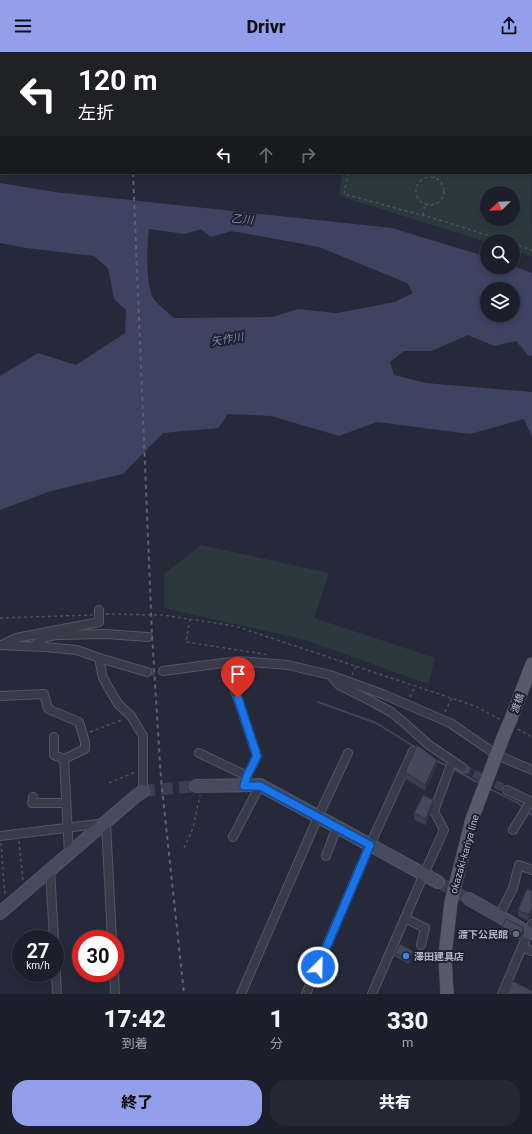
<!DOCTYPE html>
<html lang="ja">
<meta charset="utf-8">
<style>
:root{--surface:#1c1f2b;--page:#252733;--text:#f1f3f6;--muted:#a0a2a9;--line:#3a3d47;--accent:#939feb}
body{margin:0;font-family:Roboto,"Noto Sans JP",sans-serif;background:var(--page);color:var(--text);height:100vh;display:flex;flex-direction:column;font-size:15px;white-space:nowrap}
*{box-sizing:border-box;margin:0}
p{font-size:13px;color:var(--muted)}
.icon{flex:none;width:22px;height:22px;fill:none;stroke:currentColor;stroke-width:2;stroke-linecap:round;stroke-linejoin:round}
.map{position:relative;height:942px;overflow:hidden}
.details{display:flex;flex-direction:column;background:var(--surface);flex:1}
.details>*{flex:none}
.top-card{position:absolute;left:0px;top:0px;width:532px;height:122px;box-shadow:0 2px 6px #0003,0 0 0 1px var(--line);background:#202124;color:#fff;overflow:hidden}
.needle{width:26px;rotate:247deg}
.buttons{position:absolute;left:480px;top:134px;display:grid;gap:8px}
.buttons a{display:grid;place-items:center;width:40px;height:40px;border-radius:50%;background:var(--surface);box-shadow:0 2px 6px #0003,0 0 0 1px var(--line);font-size:20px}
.speed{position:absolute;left:12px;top:878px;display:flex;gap:8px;font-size:20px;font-weight:700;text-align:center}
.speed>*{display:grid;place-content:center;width:52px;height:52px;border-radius:50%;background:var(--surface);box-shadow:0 2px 6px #0003,0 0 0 1px var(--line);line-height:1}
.speed small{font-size:10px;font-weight:400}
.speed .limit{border:6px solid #d22;background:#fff;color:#111}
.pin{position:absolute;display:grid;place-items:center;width:34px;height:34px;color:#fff;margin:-41px -17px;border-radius:50% 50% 50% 0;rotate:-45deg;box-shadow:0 0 4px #0007}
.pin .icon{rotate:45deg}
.me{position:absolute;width:44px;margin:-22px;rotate:23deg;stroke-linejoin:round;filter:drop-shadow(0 0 3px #0008)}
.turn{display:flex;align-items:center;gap:14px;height:84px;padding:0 12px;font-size:18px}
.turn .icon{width:52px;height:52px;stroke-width:2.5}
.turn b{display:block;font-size:28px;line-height:34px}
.lanes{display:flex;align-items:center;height:38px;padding:0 12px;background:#0003;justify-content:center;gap:20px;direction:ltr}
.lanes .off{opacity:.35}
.eta{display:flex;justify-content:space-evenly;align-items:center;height:68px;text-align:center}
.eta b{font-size:24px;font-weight:800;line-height:28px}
.button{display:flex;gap:8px;margin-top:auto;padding:8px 12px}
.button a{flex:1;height:46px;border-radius:16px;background:var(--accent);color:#111;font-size:16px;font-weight:800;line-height:46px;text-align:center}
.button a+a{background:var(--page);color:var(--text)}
header{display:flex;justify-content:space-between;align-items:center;height:52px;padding:0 12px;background:var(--accent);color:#111;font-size:18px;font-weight:800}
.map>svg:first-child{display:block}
.green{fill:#2b393e;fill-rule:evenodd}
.water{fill:#3d4360;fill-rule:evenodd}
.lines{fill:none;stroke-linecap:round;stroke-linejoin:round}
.stream{stroke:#3d4360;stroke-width:2}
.canal{stroke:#3d4360;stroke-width:8}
.street-tunnel{stroke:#3a3e4e;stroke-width:8;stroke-dasharray:8 4;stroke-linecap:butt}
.secondary-tunnel{stroke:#3a3e4e;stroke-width:12;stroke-dasharray:12 6;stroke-linecap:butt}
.lane-casing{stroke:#545664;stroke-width:5.5}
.street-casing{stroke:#545664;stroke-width:10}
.secondary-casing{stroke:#545664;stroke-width:14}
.primary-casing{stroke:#424552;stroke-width:14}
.path{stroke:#49545b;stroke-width:1.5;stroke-dasharray:3 3;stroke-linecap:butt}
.lane{stroke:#393b49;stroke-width:4}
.street{stroke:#393b49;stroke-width:8}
.secondary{stroke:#474a5c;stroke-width:12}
.primary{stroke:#575a69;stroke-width:13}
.rail{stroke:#5d6172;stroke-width:2;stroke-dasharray:4 4;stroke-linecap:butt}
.primary-bridge-casing{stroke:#424552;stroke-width:14;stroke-linecap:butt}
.primary-bridge{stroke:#575a69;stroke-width:13}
.wall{fill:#3b3e4d}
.shaded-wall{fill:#30323f}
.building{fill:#45485a;stroke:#30323f}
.route-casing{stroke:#114b97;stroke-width:10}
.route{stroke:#1a73e8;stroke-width:7}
.service-dot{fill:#5c6f8a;stroke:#1e212e;stroke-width:1.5}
.shop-dot{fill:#3f7fe0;stroke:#1e212e;stroke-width:1.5}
.labels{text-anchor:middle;stroke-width:4;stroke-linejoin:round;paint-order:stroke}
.street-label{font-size:10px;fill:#b4b6c5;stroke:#1e212e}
.poi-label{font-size:10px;font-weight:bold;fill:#b4b6c5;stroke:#1e212e;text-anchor:end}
.water-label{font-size:11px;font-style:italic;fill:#7f87aa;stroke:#1e212e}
</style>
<header><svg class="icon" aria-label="menu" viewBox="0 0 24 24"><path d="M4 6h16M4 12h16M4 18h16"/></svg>Drivr<svg class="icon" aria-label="share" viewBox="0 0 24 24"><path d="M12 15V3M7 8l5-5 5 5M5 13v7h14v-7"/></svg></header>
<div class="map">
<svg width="532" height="942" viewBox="0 0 532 942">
<rect width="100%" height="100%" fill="#252939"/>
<!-- green -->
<g class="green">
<path d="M531,96L532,204L513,198V189L487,190L339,144L342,121H531ZM487,141H513V167H487Z"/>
<polygon points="201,493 329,521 314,566 435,606 428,632 306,588 164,556 164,522"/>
</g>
<!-- water -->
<path class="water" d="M0,131L55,140L392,176L487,205V215H513V214L532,221V304L528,303L516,289L494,294L468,283L431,299H404L390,310L394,323L426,331L532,340V385L524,367L470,382L377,370L339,384L271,364L228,362L218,376L163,381L123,422L51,439L0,458V324L38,301L76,313L125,281L126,258L114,247L108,216L94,204L26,196L0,191ZM149,177L185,182L201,177L211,185L232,179L319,195L407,231L413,241L395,250L337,261L298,257L272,265L174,266C169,261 154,250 152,244C146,229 147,193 149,177ZM487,237H513V263H487Z"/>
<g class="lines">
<!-- stream -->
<g class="stream">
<polyline points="318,650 376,671 418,697"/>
<polyline points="435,708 449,715"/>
<polyline points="453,717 481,732"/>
<polyline points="488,736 518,751 524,756"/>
<polyline points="527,759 532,763"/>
</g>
<!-- canal -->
<g class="canal">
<polyline points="9,0 11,1"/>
<polyline points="28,0 29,1"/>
</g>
<!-- street-tunnel -->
<g class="street-tunnel">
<polyline points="147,620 163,619"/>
<polyline points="463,716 507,738"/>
</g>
<!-- secondary-tunnel -->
<g class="secondary-tunnel">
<polyline points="143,739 196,734"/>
<polyline points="438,830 469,847"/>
</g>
<defs>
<g id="lane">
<polyline points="415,0 415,1"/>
<polyline points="338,1 339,0"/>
</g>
<g id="street">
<polyline points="196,0 196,1"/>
<polyline points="0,5 1,5"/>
<polyline points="0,36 1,36"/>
<polyline points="531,83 532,83"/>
<polyline points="4,592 16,586 99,570 99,558"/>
<polyline points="0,593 45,595 77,598 99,606 147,620"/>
<polyline points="33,594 46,585 56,583 106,582 148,585"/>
<polyline points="99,606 103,626 118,652 131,664 143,684 143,739"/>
<polyline points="163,619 238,609 288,613 330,623 385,643 450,671 497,703 532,718"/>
<polyline points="331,624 339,633 369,648 391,660 402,669 429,693 463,716"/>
<polyline points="233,632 257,704 247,724 244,734"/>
<polyline points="0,644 44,642 48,657 79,670 85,690 85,697 64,707 54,703 54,685"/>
<polyline points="199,701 247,724"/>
<polyline points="64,707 69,801"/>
<polyline points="507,738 532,750"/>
<polyline points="33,745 32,751 66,751"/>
<polyline points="513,778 531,749"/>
<polyline points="0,784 106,771 112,887"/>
<polyline points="233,785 260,733"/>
<polyline points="326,804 337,775"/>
<polyline points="50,818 54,887"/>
<polyline points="499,864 513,836 519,813 532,818"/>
<polyline points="405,866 425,876 421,893"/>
<polyline points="522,895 532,899"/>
<polyline points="55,905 57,942"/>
<polyline points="114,921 115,942"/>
<polyline points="241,942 318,765 348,701"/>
<polyline points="306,942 370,793 413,699"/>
<polyline points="372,942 424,822 444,778 434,759 452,710"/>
<polyline points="502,942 532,872"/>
</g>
<g id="secondary">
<polyline points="260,1 261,0"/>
<polyline points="531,53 532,53"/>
<polyline points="196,734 260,733 438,830"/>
<polyline points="469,847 529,881"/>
<polyline points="0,861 136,744 143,739"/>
</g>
<g id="primary">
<polyline points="511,667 532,612"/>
<polyline points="447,942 445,903 451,850 472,767 504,683"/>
</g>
</defs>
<!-- lane casing -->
<use href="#lane" class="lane-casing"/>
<!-- street casing -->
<use href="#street" class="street-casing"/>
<!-- secondary casing -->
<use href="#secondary" class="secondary-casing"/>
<!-- primary casing -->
<use href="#primary" class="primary-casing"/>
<!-- path -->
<g class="path">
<polyline points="531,18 532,18"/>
<polyline points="532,23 532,24"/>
<polyline points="531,101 532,102"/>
<polyline points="348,121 344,142 443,169 505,189"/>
<circle cx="430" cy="139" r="14"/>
<polyline points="434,126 435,121"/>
<polyline points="423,163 425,152"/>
<polyline points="513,192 532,198"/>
<polyline points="106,562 162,563 235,574 475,654 501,668"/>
<polyline points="0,566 92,563"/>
<polyline points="190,567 186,590 264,602 268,603"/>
<polyline points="352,623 356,614"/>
<polyline points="237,627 241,621 238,616"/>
<polyline points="410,645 415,634"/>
<polyline points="445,660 452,646"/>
<polyline points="518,677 532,685"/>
<polyline points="90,680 124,667"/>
<polyline points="109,731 135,720"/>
<polyline points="19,789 23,829"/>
<polyline points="1,791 5,845"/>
<polyline points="184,796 193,776 200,743"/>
</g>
<!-- lane -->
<use href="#lane" class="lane"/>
<!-- street -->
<use href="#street" class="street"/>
<!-- secondary -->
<use href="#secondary" class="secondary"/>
<!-- primary -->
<use href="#primary" class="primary"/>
<!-- rail -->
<g class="rail">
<polyline points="127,0 128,1"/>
<polyline points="133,121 152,583 161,727 184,942"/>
</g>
<defs>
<polyline id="primary-bridge" points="504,683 511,667"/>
</defs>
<!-- primary-bridge casing -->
<use href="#primary-bridge" class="primary-bridge-casing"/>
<!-- primary-bridge -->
<use href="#primary-bridge" class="primary-bridge"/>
</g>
<!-- wall -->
<g class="wall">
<rect x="199" y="0" width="7" height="1"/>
<polygon points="504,0 518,0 518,1 507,1"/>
<polygon points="437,714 425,739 405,726 405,720"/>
<polygon points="433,754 426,773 414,768 414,761"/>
<polygon points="532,839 532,862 528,869 518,864 518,858"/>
<polygon points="502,875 524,880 520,888 502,879"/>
<polygon points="395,901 413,904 409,912 395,905"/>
</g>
<!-- shaded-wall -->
<g class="shaded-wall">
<polygon points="437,708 437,714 425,739 425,733"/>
<polygon points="433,748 433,754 426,773 426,767"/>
<polygon points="532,856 532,862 528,869 528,863"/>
<polygon points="524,876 524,880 520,888 520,884"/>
<polygon points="413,899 413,904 409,912 409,908"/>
</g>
<!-- building -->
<g class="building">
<polygon points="210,0 217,0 217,1"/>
<rect x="221" y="0" width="8" height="1"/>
<rect x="232" y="0" width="8" height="1"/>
<rect x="243" y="0" width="9" height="1"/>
<rect x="301" y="0" width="18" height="1"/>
<rect x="341" y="0" width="8" height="1"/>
<rect x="358" y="0" width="11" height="1"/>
<rect x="376" y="0" width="10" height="1"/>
<rect x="392" y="0" width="13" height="1"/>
<rect x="418" y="0" width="14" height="1"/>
<rect x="437" y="0" width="6" height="1"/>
<polygon points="522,0 532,0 532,6 531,6 531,1 522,1"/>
<polygon points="417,693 437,708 425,733 405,720"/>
<polygon points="423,743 433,748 426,767 414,761"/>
<polygon points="527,837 532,839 532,856 528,863 518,858"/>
<polygon points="506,867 524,876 520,884 502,875"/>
<polygon points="400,892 413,899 409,908 395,901"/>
<polygon points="513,929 532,939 532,942 507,942"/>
</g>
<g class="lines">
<defs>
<polyline id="route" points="238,646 257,704 247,724 244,734 260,734 370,793 318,915"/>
</defs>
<!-- route casing -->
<use href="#route" class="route-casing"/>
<!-- route -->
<use href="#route" class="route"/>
</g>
<!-- markers -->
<circle class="service-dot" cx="516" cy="882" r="4"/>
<circle class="shop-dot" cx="406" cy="904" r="4"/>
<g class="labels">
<!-- street labels -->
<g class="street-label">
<text transform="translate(517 651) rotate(-70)" y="4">渡橋</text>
<text transform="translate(464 802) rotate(-74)" y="4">okazaki-kariya line</text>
</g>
<!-- poi labels -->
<g class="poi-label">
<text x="508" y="886">渡下公民館</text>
<text x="414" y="908" text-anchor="start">澤田建具店</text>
</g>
<!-- water labels -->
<g class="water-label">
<text transform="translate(242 167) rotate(5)" y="4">乙川</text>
<text transform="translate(227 287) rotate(-9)" y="4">矢作川</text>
</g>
</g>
</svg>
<div class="buttons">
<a><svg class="needle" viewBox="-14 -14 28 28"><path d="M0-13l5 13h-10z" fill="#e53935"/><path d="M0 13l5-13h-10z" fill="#a0a2a9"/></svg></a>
<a><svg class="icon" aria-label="search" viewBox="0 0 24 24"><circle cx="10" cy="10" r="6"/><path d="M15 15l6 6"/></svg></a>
<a><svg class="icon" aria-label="layers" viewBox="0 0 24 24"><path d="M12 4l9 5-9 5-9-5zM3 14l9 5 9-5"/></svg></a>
</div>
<div class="speed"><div>27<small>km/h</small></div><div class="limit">30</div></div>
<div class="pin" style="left:238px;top:646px;background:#d93025"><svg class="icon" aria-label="arrive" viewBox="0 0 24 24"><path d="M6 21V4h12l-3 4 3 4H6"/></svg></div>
<svg class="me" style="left:318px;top:915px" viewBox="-20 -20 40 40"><circle r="17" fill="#1a73e8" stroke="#fff" stroke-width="3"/><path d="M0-11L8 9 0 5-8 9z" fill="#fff"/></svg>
<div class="top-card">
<div class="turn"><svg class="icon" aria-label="left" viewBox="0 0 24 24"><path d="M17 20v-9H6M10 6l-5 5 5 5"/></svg><div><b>120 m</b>左折</div></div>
<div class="lanes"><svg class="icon" aria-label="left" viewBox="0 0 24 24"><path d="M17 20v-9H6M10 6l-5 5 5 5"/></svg><svg class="icon off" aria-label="ahead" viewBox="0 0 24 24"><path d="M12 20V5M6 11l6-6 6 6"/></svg><svg class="icon off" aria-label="right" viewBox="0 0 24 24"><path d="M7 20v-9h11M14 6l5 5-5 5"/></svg></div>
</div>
</div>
<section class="details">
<div class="eta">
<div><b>17:42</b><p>到着</p></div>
<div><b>1</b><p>分</p></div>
<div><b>330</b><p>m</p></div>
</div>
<div class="button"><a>終了</a><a>共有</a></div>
</section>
